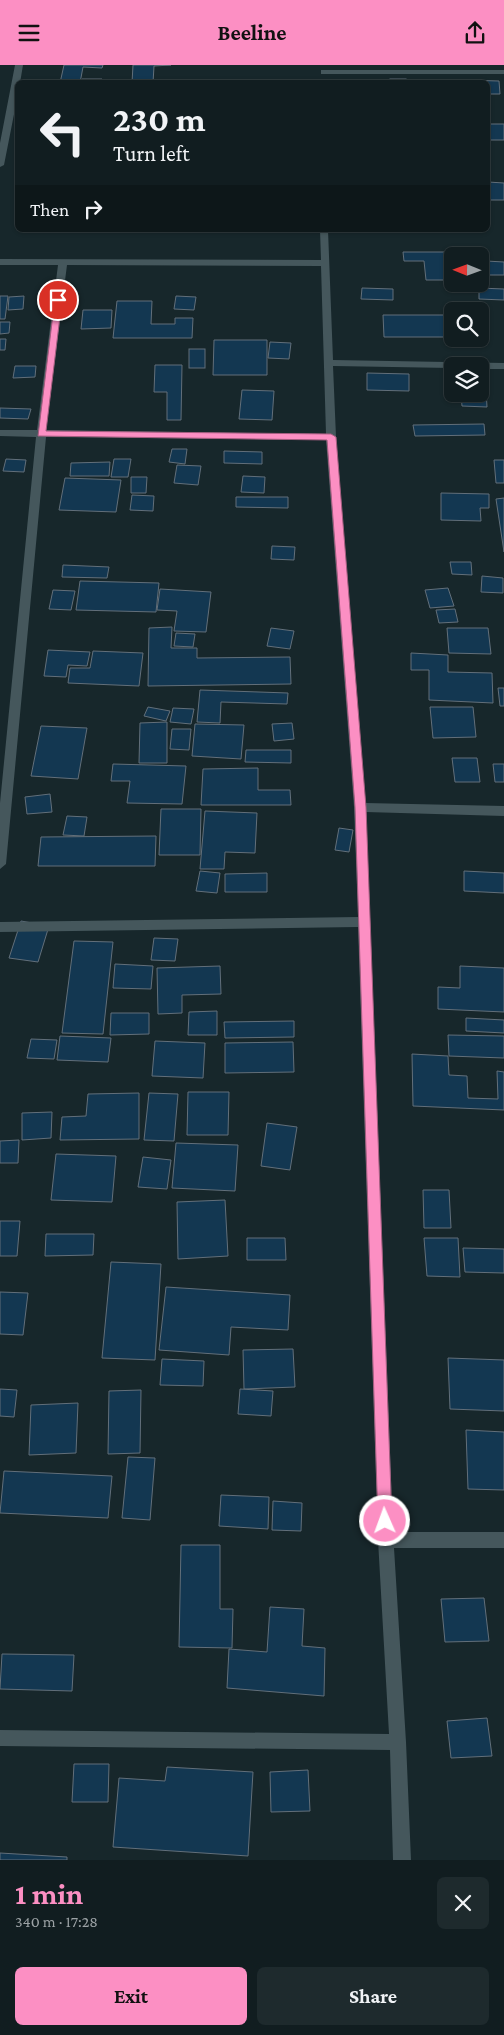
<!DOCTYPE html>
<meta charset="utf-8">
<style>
:root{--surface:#111d20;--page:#1e2a2d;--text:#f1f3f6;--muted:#9ca2a5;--line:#303b3e;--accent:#fc8fc3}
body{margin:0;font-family:"Crimson Pro",serif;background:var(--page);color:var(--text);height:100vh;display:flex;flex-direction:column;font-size:19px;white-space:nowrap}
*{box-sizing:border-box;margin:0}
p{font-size:16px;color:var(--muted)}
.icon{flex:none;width:28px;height:28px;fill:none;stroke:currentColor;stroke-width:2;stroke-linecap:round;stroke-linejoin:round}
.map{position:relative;height:1795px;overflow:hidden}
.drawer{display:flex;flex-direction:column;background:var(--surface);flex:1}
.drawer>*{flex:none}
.hud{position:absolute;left:15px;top:15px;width:475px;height:152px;border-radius:8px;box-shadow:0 1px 4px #0004,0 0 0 1px var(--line);background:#111d20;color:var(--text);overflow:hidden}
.needle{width:32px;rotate:271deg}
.buttons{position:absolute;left:444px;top:182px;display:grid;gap:10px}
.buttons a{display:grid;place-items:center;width:45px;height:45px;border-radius:8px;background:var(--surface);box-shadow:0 1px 4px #0004,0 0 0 1px var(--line);font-size:25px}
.pin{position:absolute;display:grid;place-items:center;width:42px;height:42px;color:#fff;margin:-21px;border:2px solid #fff;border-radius:50%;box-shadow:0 1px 5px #0007}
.me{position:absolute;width:55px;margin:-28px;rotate:358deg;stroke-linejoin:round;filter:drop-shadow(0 0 4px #0008)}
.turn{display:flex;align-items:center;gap:18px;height:105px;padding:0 15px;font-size:22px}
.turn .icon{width:65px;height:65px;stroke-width:2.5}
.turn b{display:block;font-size:35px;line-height:42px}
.then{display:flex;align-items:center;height:48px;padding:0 15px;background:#0003;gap:10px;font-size:19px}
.round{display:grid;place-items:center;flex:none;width:52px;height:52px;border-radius:8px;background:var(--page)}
.head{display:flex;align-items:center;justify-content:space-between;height:85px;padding:0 15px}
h1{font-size:30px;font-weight:700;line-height:38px;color:var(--accent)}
.primary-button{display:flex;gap:10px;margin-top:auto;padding:10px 15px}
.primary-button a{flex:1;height:58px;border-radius:8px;background:var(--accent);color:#111;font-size:20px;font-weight:700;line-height:58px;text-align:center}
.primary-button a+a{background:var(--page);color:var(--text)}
header{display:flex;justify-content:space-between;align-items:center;height:65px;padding:0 15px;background:var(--accent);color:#111;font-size:22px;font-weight:700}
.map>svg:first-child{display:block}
.building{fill:#133751;stroke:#626f7a}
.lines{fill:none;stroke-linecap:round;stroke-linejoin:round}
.minor{fill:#45575c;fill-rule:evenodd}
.route{fill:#fc8fc3;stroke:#a45d7f}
</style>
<header><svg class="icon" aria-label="menu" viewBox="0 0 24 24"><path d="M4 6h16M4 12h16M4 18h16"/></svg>Beeline<svg class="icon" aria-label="share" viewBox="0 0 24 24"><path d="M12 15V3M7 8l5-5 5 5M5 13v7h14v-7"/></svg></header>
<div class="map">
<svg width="504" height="1795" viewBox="0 0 504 1795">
<rect width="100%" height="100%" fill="#17272b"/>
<!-- building -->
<g class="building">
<polygon points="64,0 103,0 102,3 83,2 80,18 60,18"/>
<polygon points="133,0 171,0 154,1 153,18 132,18"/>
<polygon points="82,14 102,14 102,18 81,18"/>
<rect x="390" y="14" width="16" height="4"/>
<polygon points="360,15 384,16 384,18 360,18"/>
<polygon points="464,15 499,16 500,29 488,29 488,18 464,18"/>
<rect x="488" y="59" width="16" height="16"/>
<polygon points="488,117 504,118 504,135 488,135"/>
<polygon points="403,187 470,187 471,191 452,191 452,215 426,215 424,196 404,196"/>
<polygon points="486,196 504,197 504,210 487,210"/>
<polygon points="362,223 393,224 393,235 361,234"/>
<polygon points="479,223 504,224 504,235 479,234"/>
<polygon points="0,231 8,231 5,254 0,254"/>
<polygon points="24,231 23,244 8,245 9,232"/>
<polygon points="176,231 196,232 194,245 174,244"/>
<polygon points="117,236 152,236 151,259 175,259 175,253 193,253 192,273 113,273"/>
<polygon points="83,245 112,245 111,263 81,264"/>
<polygon points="383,250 452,250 452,272 384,272"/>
<polygon points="0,257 10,257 9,268 0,269"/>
<polygon points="0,274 6,274 5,285 0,285"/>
<polygon points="214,275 267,275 267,310 213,310"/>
<polygon points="270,277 291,278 289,294 268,293"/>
<rect x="189" y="284" width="16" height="19"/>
<polygon points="155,300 182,300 181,355 167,355 167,327 154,327"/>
<polygon points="15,301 36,301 35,312 13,313"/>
<polygon points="367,308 409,309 409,326 367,325"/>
<polygon points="480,324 486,325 487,342 462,341 461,329 480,329"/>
<polygon points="242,325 274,326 272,355 239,354"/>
<polygon points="0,343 31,344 28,354 0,353"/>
<polygon points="484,359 485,370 415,371 413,360"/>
<polygon points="172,384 187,384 185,399 169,397"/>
<polygon points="224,386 262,387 262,399 224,398"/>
<polygon points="6,394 26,395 24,407 3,406"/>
<polygon points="114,394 131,394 128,412 111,412"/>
<polygon points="494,395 504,395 504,418 496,418"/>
<polygon points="110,397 109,411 70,411 71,398"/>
<polygon points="177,400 201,401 198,420 174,418"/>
<polygon points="243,411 265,412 264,428 241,427"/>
<polygon points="131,412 147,412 146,428 131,428"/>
<polygon points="65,413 121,415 116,447 59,445"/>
<polygon points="441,428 489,429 489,443 480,443 481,456 441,455"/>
<polygon points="132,430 154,431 153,446 130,445"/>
<polygon points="236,432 288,432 288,443 236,442"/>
<polygon points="504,433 504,487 496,434"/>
<polygon points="272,481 295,482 294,495 271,494"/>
<polygon points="450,497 471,497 472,510 452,509"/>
<polygon points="63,500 109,502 107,513 62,512"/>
<polygon points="482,511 503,513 503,528 481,527"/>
<polygon points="80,516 159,518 156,547 76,545"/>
<polygon points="448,523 454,541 430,543 425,525"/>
<polygon points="160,524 211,527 206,567 174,566 177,546 157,545"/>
<polygon points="53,525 75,526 71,545 49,544"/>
<polygon points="455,544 458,557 439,558 436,545"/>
<polygon points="172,562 171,583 197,583 197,593 290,592 291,619 148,621 149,563"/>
<polygon points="271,563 294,566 290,584 267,581"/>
<polygon points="447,563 488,563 491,589 449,588"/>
<polygon points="176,568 195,569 193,582 174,581"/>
<polygon points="48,585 90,587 87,601 68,600 66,612 44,611"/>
<polygon points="93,586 143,588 139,621 68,618 70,603 90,603"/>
<polygon points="411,588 448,590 448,607 492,608 493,638 429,635 429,605 411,605"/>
<polygon points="498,623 504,623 504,641 500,641"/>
<polygon points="200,625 288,628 287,639 221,637 220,658 197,657"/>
<polygon points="148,642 170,646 166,656 144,651"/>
<polygon points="430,642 473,642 476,672 433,673"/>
<polygon points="173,643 194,644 191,659 170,657"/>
<polygon points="167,657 167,698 139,698 140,658"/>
<polygon points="292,658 294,674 274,676 272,659"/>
<polygon points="195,659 244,660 241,694 192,691"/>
<polygon points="41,661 87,663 78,714 31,711"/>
<polygon points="172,664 191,664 189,685 170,684"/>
<polygon points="246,685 291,685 291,698 245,697"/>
<polygon points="452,693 477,693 480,717 455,717"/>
<polygon points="113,699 186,701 182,739 127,738 130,716 111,716"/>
<polygon points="493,699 504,699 504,717 495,717"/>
<polygon points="258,703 258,725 290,725 291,740 201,740 203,704"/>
<polygon points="50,729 52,747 27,749 25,732"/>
<polygon points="161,744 201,744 200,790 159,790"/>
<polygon points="205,746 257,748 255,788 225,787 224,804 200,804"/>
<polygon points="67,751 87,752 84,771 63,770"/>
<polygon points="339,763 353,765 349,787 335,785"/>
<polygon points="156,771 155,801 38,801 41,772"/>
<polygon points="200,806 220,808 217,828 196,826"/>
<polygon points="464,806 504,808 504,828 464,826"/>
<polygon points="267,808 267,827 225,827 225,809"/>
<polygon points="21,856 49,861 38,897 9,893"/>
<polygon points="154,873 178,874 175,896 151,895"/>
<polygon points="74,876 113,877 103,969 62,968"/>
<polygon points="115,899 153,901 151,924 113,923"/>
<polygon points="220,901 221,929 182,930 182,948 158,949 157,903"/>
<polygon points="460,901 504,903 504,947 438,944 438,922 460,923"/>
<polygon points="217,946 217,970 188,970 189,947"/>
<polygon points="111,948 149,948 149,969 110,970"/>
<polygon points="466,953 504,955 504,968 466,966"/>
<polygon points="294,956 294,972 225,973 224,957"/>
<polygon points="448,970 504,971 504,993 449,991"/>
<polygon points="60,971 111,973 108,997 57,995"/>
<polygon points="31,974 57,975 54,994 27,993"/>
<polygon points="155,976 205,978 203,1013 152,1011"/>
<polygon points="293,977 294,1007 225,1008 225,978"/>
<polygon points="412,989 448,991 449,1010 467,1011 468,1033 498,1034 497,1006 504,1007 504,1045 413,1041"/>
<polygon points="188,1027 229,1027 228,1070 187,1070"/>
<polygon points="139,1028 139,1074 60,1075 62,1052 86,1051 88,1029"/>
<polygon points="149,1028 178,1029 174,1076 144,1075"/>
<polygon points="52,1047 51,1073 22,1075 22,1048"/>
<polygon points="267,1058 297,1062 290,1105 261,1101"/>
<polygon points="19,1075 18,1098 0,1098 0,1076"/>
<polygon points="176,1078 238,1080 235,1126 172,1123"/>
<polygon points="56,1089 116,1091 112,1137 51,1135"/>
<polygon points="143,1092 171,1095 167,1124 138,1122"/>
<polygon points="423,1125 449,1125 451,1163 424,1163"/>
<polygon points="225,1135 228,1191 178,1194 177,1137"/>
<polygon points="0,1156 20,1156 17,1191 0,1191"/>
<polygon points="46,1169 94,1169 93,1190 45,1191"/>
<polygon points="247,1173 285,1173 286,1195 247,1195"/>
<polygon points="424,1173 458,1173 460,1212 427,1211"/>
<polygon points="463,1183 504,1184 504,1208 465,1207"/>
<polygon points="111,1197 161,1199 155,1295 102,1293"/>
<polygon points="166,1222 290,1230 288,1265 231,1262 229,1290 159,1285"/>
<polygon points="0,1227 28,1228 23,1270 0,1269"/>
<polygon points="293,1284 295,1322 244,1324 243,1285"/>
<polygon points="448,1293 504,1295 504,1346 450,1344"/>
<polygon points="162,1294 204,1296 203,1321 160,1320"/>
<polygon points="0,1324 17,1325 14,1352 0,1351"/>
<polygon points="240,1324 273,1326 271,1351 238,1349"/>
<polygon points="141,1325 140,1388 108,1389 109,1326"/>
<polygon points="78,1338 76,1388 29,1390 31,1340"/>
<polygon points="466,1365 504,1367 504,1425 468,1424"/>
<polygon points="128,1392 155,1393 150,1455 122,1453"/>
<polygon points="4,1406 112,1411 108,1453 0,1448"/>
<polygon points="221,1430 269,1432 268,1464 219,1461"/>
<polygon points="273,1436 302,1438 301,1466 272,1465"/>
<polygon points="181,1480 220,1480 220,1544 233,1544 232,1583 179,1582"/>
<polygon points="484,1533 489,1576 445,1577 441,1534"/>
<polygon points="270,1542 304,1544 302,1581 325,1583 324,1631 227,1623 229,1584 267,1587"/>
<polygon points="2,1589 74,1590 72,1626 0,1624"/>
<polygon points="487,1653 492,1691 451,1693 447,1656"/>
<polygon points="74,1699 109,1699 108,1737 72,1737"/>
<polygon points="167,1702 253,1707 248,1791 113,1782 119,1713 165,1716"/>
<polygon points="308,1705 310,1746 271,1747 270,1707"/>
<polygon points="0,1788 67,1792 67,1795 0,1795"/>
</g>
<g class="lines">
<!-- minor -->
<g class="minor">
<polygon points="15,0 23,0 20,18 18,18 18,29 4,100 0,102 0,78"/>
<rect x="321" y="5" width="183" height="4"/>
<path d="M320,165H328L333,295L504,298V304H480V301H452V303L333,301L336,372L365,738L504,741V751L366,747L393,1467H504V1483H394L406,1677L411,1795H393L390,1685L0,1681V1665L389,1669L378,1475L358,862L0,867V857L358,852L354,742L326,375L46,372L6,799L0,804V738L36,372L0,371V365H37L58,200H0V194L321,195ZM67,200L321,201L326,369L46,365Z"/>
</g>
</g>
<!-- route -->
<polygon class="route" points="55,233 62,235 46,366 331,369 336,372 366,742 392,1456 390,1460 385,1463 380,1460 378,1456 355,742 327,375 38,371"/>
</svg>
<div class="buttons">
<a><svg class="needle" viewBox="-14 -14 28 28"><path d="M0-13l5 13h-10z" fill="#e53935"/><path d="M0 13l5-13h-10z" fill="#9ca2a5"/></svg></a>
<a><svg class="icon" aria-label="search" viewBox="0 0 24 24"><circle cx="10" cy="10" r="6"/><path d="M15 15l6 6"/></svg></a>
<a><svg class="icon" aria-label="layers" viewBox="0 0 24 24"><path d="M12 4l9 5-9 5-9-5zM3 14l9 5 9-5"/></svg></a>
</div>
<div class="pin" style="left:58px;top:235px;background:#d93025"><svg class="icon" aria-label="arrive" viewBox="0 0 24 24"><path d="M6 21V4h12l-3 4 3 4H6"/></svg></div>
<svg class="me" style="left:385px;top:1456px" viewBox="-20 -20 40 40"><circle r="17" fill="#fc8fc3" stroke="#fff" stroke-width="3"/><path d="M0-11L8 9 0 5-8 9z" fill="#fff"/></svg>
<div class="hud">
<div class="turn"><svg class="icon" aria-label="left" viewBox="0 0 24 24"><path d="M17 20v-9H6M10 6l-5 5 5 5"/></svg><div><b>230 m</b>Turn left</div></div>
<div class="then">Then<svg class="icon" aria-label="right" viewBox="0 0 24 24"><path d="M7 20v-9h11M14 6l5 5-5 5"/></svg></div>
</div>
</div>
<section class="drawer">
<div class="head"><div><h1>1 min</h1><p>340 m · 17:28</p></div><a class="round"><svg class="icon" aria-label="close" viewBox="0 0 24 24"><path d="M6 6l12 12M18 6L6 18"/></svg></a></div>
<div class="primary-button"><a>Exit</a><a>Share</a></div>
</section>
